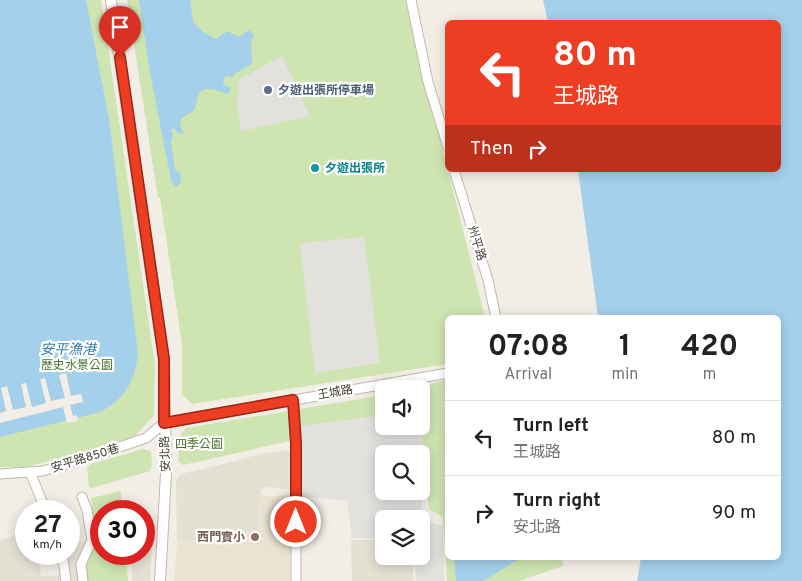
<!DOCTYPE html>
<meta charset="utf-8">
<style>
:root{--surface:#fff;--page:#f6f6f6;--text:#222;--muted:#767676;--line:#e0e0e0}
body{margin:0;font-family:Overpass,"Noto Sans TC",sans-serif;background:var(--page);color:var(--text);height:100vh;display:flex;flex-direction:column;font-size:19px;white-space:nowrap}
*{box-sizing:border-box;margin:0}
p{font-size:16px;color:var(--muted)}
.icon{flex:none;width:28px;height:28px;fill:none;stroke:currentColor;stroke-width:2;stroke-linecap:round;stroke-linejoin:round}
.map{position:relative;flex:1;overflow:hidden}
.drawer{position:absolute;left:445px;top:315px;width:336px;height:245px;display:flex;flex-direction:column;background:var(--surface);border-radius:8px;box-shadow:0 2px 12px #0003}
.drawer>*{flex:none}
.guide{position:absolute;left:445px;top:20px;width:336px;height:152px;border-radius:8px;box-shadow:0 2px 12px #0003;background:#ed3d22;color:#fff;overflow:hidden}
.fabs{position:absolute;left:375px;top:380px;display:grid;gap:10px}
.fabs a{display:grid;place-items:center;width:55px;height:55px;border-radius:8px;background:var(--surface);box-shadow:0 2px 12px #0003;font-size:25px}
.speed{position:absolute;left:15px;top:500px;display:flex;gap:10px;font-size:25px;font-weight:700;text-align:center}
.speed>*{display:grid;place-content:center;width:65px;height:65px;border-radius:50%;background:var(--surface);box-shadow:0 2px 12px #0003;line-height:1}
.speed small{font-size:12px;font-weight:400}
.speed .limit{border:8px solid #d22;background:#fff;color:#111}
.pin{position:absolute;display:grid;place-items:center;width:42px;height:42px;color:#fff;margin:-51px -21px;border-radius:50% 50% 50% 0;rotate:-45deg;box-shadow:0 0 5px #0007}
.pin .icon{rotate:45deg}
.me{position:absolute;width:55px;margin:-28px;rotate:0deg;stroke-linejoin:round;filter:drop-shadow(0 0 4px #0008)}
.turn{display:flex;align-items:center;gap:18px;height:105px;padding:0 25px;font-size:22px}
.turn .icon{width:65px;height:65px;stroke-width:2.5}
.turn b{display:block;font-size:35px;line-height:42px}
.then{display:flex;align-items:center;height:48px;padding:0 25px;background:#0003;gap:10px;font-size:19px}
.eta{display:flex;justify-content:space-evenly;align-items:center;height:85px;text-align:center}
.eta b{font-size:30px;font-weight:700;line-height:35px}
ul{padding:0;list-style:none}
li{display:flex;align-items:center;gap:15px;height:75px;padding:0 25px;border-top:1px solid var(--line)}
li div{flex:1}
li b{display:block;font-size:19px}
li em{font-style:normal}
.map>svg:first-child{display:block}
.residential{fill:#e5e0d4}
.education{fill:#eae3d1}
.green{fill:#cee4b1}
.parking{fill:#e3e1de;fill-rule:evenodd}
.water{fill:#a5d0eb}
.pier{fill:#f2eee6}
.lines{fill:none;stroke-linecap:round;stroke-linejoin:round}
.minor-casing{stroke:#c0b8ac;stroke-width:11}
.tertiary-casing{stroke:#c0b8ac;stroke-width:12}
.minor{stroke:#fff;stroke-width:9}
.tertiary{stroke:#fff;stroke-width:10}
.route-casing{stroke:#9a2816;stroke-width:12}
.route{stroke:#ed3d22;stroke-width:9}
.service-dot{fill:#5c6f8a;stroke:#fff;stroke-width:2}
.culture-dot{fill:#0f9aa8;stroke:#fff;stroke-width:2}
.education-dot{fill:#8d6e63;stroke:#fff;stroke-width:2}
.labels{text-anchor:middle;stroke-width:4.5;stroke-linejoin:round;paint-order:stroke}
.service-label{font-size:12px;font-weight:bold;fill:#4e5e75;stroke:#fff;text-anchor:start}
.culture-label{font-size:12px;font-weight:bold;fill:#0d838f;stroke:#fff;text-anchor:start}
.street-label{font-size:12px;fill:#443e36;stroke:#fff}
.park-label{font-size:12px;fill:#48722d;stroke:#fff}
.education-label{font-size:12px;font-weight:bold;fill:#785e54;stroke:#fff;text-anchor:end}
.water-label{font-size:14px;font-style:italic;fill:#367aa9;stroke:#fff}
</style>
<div class="map">
<svg width="802" height="581" viewBox="0 0 802 581">
<rect width="100%" height="100%" fill="#f2eee6"/>
<!-- residential -->
<g class="residential">
<polygon points="291,450 290,490 271,487 263,488 260,495 259,532 177,542 176,480 181,474 216,466 264,453"/>
<polygon points="26,530 26,554 38,554 41,576 61,575 59,558 56,554 69,554 69,544 89,541 81,581 0,581 0,541"/>
<polygon points="351,540 384,540 384,556 413,556 413,581 352,581"/>
<polygon points="144,549 152,549 150,581 132,581 131,554 144,554"/>
</g>
<!-- education -->
<polygon class="education" points="260,495 290,497 290,581 174,581 177,542 259,532"/>
<!-- green -->
<g class="green">
<polygon points="0,0 101,0 155,365 154,415 135,436 71,456 25,467 0,467"/>
<polygon points="127,0 405,0 485,317 448,318 447,364 192,404 182,394 182,344 160,198 158,198"/>
<polygon points="447,379 448,558 562,558 563,566 519,581 447,581 443,517 429,509 419,426 421,426 421,389 416,389"/>
<polygon points="384,395 384,420 183,465 178,462 180,436 186,428"/>
<polygon points="143,449 151,451 152,465 150,471 92,488 89,487 87,468 91,464"/>
<polygon points="121,491 122,511 101,511 101,554 126,554 128,581 87,581 85,560 96,541 91,498"/>
</g>
<!-- parking -->
<g class="parking">
<polygon points="282,56 310,116 241,131 237,101 240,79"/>
<polygon points="364,237 380,363 315,373 300,243"/>
<path d="M421,410H423L422,521L443,526L444,581H416L415,556H421V519H384V538H352L347,501L299,496L300,426L384,415V426H421ZM384,454H421V491H384Z"/>
</g>
<!-- water -->
<g class="water">
<path d="M0,0H86L109,119L138,353C135,382 124,401 97,413L0,437Z"/>
<path d="M139,0H190L193,22L203,32L216,39L227,31L239,37L249,30L254,35L251,43L252,64L234,74L233,77L225,76L223,85L231,87L229,94C221,92 204,84 199,94C196,99 197,105 194,110C182,120 176,115 184,134L177,133L175,128L171,130L173,135L171,142L175,170L180,173L181,182L177,187L173,184L171,180L150,73Z"/>
<polygon points="543,0 802,0 802,581 637,581 641,558 779,558 779,318 598,317 578,170 779,170 779,22 548,22"/>
<polygon points="454,558 521,558 483,581 456,581"/>
</g>
<!-- pier -->
<polygon class="pier" points="66,373 71,396 81,394 83,402 70,405 73,416 77,415 78,421 67,423 63,407 0,423 0,413 6,411 1,388 7,386 13,410 26,407 21,384 26,383 32,407 46,403 40,379 45,378 51,401 65,398 59,375"/>
<g class="lines">
<defs>
<g id="minor">
<polyline points="411,0 428,82 448,147"/>
<polyline points="454,170 488,280 496,318"/>
<polyline points="293,399 296,443 296,581"/>
<polyline points="30,472 46,511"/>
<polyline points="0,474 43,471 105,452 146,438 164,423 448,373"/>
<polyline points="82,497 87,510 92,540 81,564 83,581"/>
<polyline points="58,554 63,559 66,581"/>
</g>
<polyline id="tertiary" points="111,0 164,359 166,473 160,581"/>
</defs>
<!-- minor casing -->
<use href="#minor" class="minor-casing"/>
<!-- tertiary casing -->
<use href="#tertiary" class="tertiary-casing"/>
<!-- minor -->
<use href="#minor" class="minor"/>
<!-- tertiary -->
<use href="#tertiary" class="tertiary"/>
</g>
<g class="lines">
<defs>
<polyline id="route" points="120,57 164,359 164,423 293,400 296,443 296,522"/>
</defs>
<!-- route casing -->
<use href="#route" class="route-casing"/>
<!-- route -->
<use href="#route" class="route"/>
</g>
<!-- markers -->
<circle class="service-dot" cx="268" cy="90" r="5"/>
<circle class="culture-dot" cx="315" cy="168" r="5"/>
<circle class="education-dot" cx="255" cy="537" r="5"/>
<g class="labels">
<!-- service labels -->
<g class="service-label">
<text x="278" y="94">夕遊出張所停車場</text>
</g>
<!-- culture labels -->
<g class="culture-label">
<text x="325" y="172">夕遊出張所</text>
</g>
<!-- street labels -->
<g class="street-label">
<text transform="translate(477 243) rotate(73)" y="4">州平路</text>
<text transform="translate(335 392) rotate(-10)" y="4">王城路</text>
<text transform="translate(165 454) rotate(-92)" y="4">安北路</text>
<text transform="translate(85 458) rotate(-17)" y="4">安平路850巷</text>
</g>
<!-- park labels -->
<g class="park-label">
<text x="77" y="369">歷史水景公園</text>
<text x="199" y="448">四季公園</text>
</g>
<!-- education labels -->
<g class="education-label">
<text x="245" y="541">西門實小</text>
</g>
<!-- water labels -->
<g class="water-label">
<text x="68" y="354">安平漁港</text>
</g>
</g>
</svg>
<div class="fabs">
<a><svg class="icon" aria-label="sound" viewBox="0 0 24 24"><path d="M4 9h4l5-4v14l-5-4H4zM17 9q2 3 0 6"/></svg></a>
<a><svg class="icon" aria-label="search" viewBox="0 0 24 24"><circle cx="10" cy="10" r="6"/><path d="M15 15l6 6"/></svg></a>
<a><svg class="icon" aria-label="layers" viewBox="0 0 24 24"><path d="M12 4l9 5-9 5-9-5zM3 14l9 5 9-5"/></svg></a>
</div>
<div class="speed"><div>27<small>km/h</small></div><div class="limit">30</div></div>
<div class="pin" style="left:120px;top:57px;background:#d93025"><svg class="icon" aria-label="arrive" viewBox="0 0 24 24"><path d="M6 21V4h12l-3 4 3 4H6"/></svg></div>
<svg class="me" style="left:296px;top:522px" viewBox="-20 -20 40 40"><circle r="17" fill="#ed3d22" stroke="#fff" stroke-width="3"/><path d="M0-11L8 9 0 5-8 9z" fill="#fff"/></svg>
<div class="guide">
<div class="turn"><svg class="icon" aria-label="left" viewBox="0 0 24 24"><path d="M17 20v-9H6M10 6l-5 5 5 5"/></svg><div><b>80 m</b>王城路</div></div>
<div class="then">Then<svg class="icon" aria-label="right" viewBox="0 0 24 24"><path d="M7 20v-9h11M14 6l5 5-5 5"/></svg></div>
</div>
<section class="drawer">
<div class="eta">
<div><b>07:08</b><p>Arrival</p></div>
<div><b>1</b><p>min</p></div>
<div><b>420</b><p>m</p></div>
</div>
<ul>
<li><svg class="icon" aria-label="left" viewBox="0 0 24 24"><path d="M17 20v-9H6M10 6l-5 5 5 5"/></svg><div><b>Turn left</b><p>王城路</p></div><em>80 m</em></li>
<li><svg class="icon" aria-label="right" viewBox="0 0 24 24"><path d="M7 20v-9h11M14 6l5 5-5 5"/></svg><div><b>Turn right</b><p>安北路</p></div><em>90 m</em></li>
</ul>
</section>
</div>
